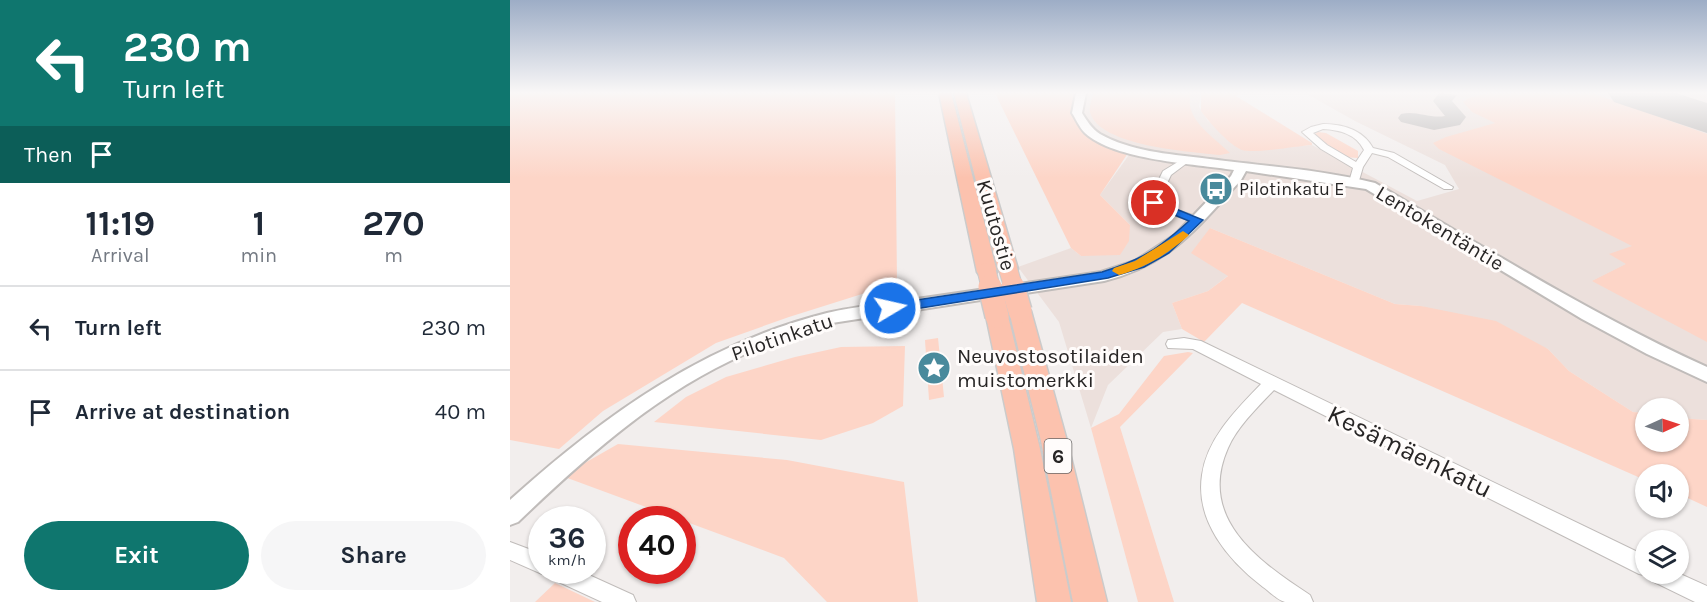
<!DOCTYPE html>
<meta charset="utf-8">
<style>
:root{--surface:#fff;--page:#f6f6f7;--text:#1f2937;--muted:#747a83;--line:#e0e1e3;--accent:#0f766e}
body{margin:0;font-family:Karla,sans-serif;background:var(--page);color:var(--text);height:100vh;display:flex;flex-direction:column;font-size:22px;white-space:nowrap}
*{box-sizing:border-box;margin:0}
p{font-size:20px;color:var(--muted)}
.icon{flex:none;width:33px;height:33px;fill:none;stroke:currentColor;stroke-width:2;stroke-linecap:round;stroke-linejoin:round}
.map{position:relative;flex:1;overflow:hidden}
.drawer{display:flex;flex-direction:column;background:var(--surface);width:510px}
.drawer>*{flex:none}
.hud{background:#0f766e;color:#fff;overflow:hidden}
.needle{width:39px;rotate:87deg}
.controls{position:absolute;left:1125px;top:398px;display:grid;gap:12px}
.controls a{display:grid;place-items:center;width:54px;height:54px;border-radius:50%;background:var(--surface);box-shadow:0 2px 4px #0004;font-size:30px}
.speed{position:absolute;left:18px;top:506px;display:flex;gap:12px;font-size:30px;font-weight:700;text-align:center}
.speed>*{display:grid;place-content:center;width:78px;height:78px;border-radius:50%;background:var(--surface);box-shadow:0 2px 4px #0004;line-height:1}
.speed small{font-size:15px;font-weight:400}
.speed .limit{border:9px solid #d22;background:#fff;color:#111}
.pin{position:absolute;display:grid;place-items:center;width:51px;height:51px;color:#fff;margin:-26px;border:3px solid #fff;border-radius:50%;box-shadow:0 2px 6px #0007}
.me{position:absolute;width:66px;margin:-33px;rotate:81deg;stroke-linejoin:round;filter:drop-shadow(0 0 4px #0008)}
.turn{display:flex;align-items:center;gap:21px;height:126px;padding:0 24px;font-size:27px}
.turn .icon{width:78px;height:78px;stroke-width:2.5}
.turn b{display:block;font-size:42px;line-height:51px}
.then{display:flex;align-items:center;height:57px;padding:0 24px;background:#0003;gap:12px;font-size:22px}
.eta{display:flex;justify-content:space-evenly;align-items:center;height:102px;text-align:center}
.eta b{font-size:36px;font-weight:700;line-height:42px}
.cta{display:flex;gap:12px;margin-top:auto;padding:12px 24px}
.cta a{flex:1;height:69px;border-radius:36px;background:var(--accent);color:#fff;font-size:24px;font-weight:700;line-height:69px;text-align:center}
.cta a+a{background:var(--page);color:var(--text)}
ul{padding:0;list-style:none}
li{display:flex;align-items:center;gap:18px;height:84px;padding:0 24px;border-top:2px solid var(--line)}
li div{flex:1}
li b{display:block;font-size:22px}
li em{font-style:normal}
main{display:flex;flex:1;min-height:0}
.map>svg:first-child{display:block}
.built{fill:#ece0dc}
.green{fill:#fdd5c7}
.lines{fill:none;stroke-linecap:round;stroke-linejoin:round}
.taxiway{fill:#b7b4b3;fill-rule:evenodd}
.runway{fill:#b7b4b3;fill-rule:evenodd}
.minor-casing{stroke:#c0bcba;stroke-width:2}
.tertiary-casing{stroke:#c0bcba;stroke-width:4}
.trunk-casing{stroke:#cbcbcb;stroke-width:3}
.minor{fill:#fff;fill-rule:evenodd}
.tertiary{fill:#fff;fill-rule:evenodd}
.trunk{fill:#fcc2ae;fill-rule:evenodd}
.trunk-bridge-far1-casing{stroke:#cbcbcb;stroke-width:20;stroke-linecap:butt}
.trunk-bridge-casing{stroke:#cbcbcb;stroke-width:26;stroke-linecap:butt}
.trunk-bridge-far1{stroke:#fcc2ae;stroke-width:18}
.trunk-bridge{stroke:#fcc2ae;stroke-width:23}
.route{fill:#1a73e8;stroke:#114b97;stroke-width:1.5}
.slow{fill:#f59e0b}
.labels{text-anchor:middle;stroke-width:6;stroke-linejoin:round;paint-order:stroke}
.far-poi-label{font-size:18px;fill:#272525;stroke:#fffcfb;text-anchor:start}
.shield{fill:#fffcfb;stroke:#686665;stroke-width:1.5}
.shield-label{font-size:20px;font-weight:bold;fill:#272525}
.street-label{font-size:21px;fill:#272525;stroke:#fffcfb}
.poi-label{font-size:21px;fill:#272525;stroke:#fffcfb;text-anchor:start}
.near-street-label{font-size:26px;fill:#272525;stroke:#fffcfb}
</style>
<main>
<section class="drawer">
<div class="hud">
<div class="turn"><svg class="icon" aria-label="left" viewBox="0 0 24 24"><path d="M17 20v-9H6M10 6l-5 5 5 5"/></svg><div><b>230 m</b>Turn left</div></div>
<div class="then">Then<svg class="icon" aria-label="arrive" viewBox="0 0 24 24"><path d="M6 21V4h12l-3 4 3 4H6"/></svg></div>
</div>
<div class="eta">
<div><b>11:19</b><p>Arrival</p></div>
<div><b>1</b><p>min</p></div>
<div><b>270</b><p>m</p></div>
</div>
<ul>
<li><svg class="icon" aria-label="left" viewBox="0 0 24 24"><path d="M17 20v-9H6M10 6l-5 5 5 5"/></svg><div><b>Turn left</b></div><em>230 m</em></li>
<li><svg class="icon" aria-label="arrive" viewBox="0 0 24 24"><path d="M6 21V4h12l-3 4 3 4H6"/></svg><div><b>Arrive at destination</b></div><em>40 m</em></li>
</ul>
<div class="cta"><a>Exit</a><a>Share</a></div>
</section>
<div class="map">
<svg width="1197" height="602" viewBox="0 0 1197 602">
<rect width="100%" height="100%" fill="#f2eeed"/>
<!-- built -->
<polygon class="built" points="489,93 691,93 689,107 698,121 743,150 802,145 907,201 949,189 935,165 845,121 795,93 1197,93 1197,420 1169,418 1168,408 1136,408 1135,413 1123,412 1059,371 1038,349 911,306 885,304 700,228 719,275 698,291 662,303 672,329 653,332 598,385 581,428 549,322 508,267 561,248 571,256 620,225 590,195 619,155"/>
<!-- green -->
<g class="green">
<polygon points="0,93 385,93 387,283 279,317 206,343 93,411 49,449 0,440"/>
<polygon points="485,93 571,93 566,108 576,129 620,150 590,195 620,225 619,241 610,255 571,256 561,248"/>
<path d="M583,93H681C673,119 704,137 720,153L710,155C682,152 588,146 580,112C579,106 582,99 583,93Z"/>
<path d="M691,93H732L726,96L802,143V145C787,146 744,154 732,150C719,145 699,122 691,111Z"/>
<polygon points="977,93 1082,93 1197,134 1197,342 1082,281 1116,264 1099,254 1122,246 929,149 923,143 936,137 985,123 962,112 953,102 959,98"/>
<polygon points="808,132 816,133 848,151 848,158 834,157 806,138 805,134"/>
<polygon points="700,228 885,304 911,306 986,321 1038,349 1059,371 1123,412 1135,413 1136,441 1168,441 1169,418 1197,420 1197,507 1169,494 1168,474 1136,474 1135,480 732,303 694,342 672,329 662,303 698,291 718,276 681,253"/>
<polygon points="428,338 434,397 419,400 415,340"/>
<polygon points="395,346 393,406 363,423 311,440 144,422 176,397 216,377 285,357 331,347"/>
<polygon points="678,352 683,353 610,427 664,602 628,602 581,428 609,414 654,356"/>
<polygon points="108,444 277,460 394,482 408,602 317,602 274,558 52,476"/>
<polygon points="45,583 85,602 25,602"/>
</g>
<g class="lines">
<!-- taxiway -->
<path class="taxiway" d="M929,93L947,95L942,101L956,117L950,125L924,130L891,122L888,118L891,114C906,110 920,119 935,116L923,101Z"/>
<!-- runway -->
<polygon class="runway" points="1098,93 1166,93 1197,103 1197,133 1104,102"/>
<defs>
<g id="minor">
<path d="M813,124C833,124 853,130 863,148L884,153L943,187L942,189H934L878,157L862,153L853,167L848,184H840L839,182L843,168L811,149L792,132L801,127ZM813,129C830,130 846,134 854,150L846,162L817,145L803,133Z"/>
<polygon points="676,157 681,160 661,175 649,200 653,205 691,218 691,222 687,223 645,209 639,200 653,171"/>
<path d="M674,338L691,341L1136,556V573H1168L1197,586V602H1185L1140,580L1138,576L1129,574L764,390C748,407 727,427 718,448C687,518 748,561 800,595L803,602C794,602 783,602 775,602C767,600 759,591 753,587C718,560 685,521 692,475C697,438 727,409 751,384L683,349L658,348L656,344L658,340Z"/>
<polygon points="0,542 32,554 32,570 68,570 123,595 126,602 92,602 38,577 36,572 32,574 0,560"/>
</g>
<path id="tertiary" d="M566,93H576L572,113C577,121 582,129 590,134C620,151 658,154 692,158C749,166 809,169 865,183C974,247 1082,315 1197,367V382L1137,354L1072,319L856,189L736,171L731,180C687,228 661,264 594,281L322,323C292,332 263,342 235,354C148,392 76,457 8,522L0,525V500C93,416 193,344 317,313C346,306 378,304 407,299C469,290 530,281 591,272L625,261L665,235L721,176L724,170C685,164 604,160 575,133C569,127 566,119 562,113Z"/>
<g id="trunk">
<polygon points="429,93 441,93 487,272 484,276 470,276 467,272"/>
<polygon points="444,93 456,93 508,269 505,273 491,273 488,269"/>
<polygon points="510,304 518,306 521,311 557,441 597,602 563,602 531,441 499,311 502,306"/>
<polygon points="487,309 495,311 498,316 530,449 561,602 527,602 504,449 476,316 479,311"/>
</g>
</defs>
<!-- minor casing -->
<use href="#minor" class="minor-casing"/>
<!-- tertiary casing -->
<use href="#tertiary" class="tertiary-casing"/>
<!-- trunk casing -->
<use href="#trunk" class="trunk-casing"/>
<!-- minor -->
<use href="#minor" class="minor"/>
<!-- tertiary -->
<use href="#tertiary" class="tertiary"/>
<!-- trunk -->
<use href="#trunk" class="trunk"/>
<defs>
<g id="trunk-bridge-far1">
<polyline points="498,269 504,289"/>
<polyline points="477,272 481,289"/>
</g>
<g id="trunk-bridge">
<polyline points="480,287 487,316"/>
<polyline points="503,287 510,311"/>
</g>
</defs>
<!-- trunk-bridge-far1 casing -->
<use href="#trunk-bridge-far1" class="trunk-bridge-far1-casing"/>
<!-- trunk-bridge casing -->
<use href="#trunk-bridge" class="trunk-bridge-casing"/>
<!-- trunk-bridge-far1 -->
<use href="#trunk-bridge-far1" class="trunk-bridge-far1"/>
<!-- trunk-bridge -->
<use href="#trunk-bridge" class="trunk-bridge"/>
</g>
<!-- sky -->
<linearGradient id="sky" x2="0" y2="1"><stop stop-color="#9dadc6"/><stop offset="0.52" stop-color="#f9f7f7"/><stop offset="1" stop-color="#f9f7f7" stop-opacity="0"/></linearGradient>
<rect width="1197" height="178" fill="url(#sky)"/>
<!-- route -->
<path class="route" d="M644,200L693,220L659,253L634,267L598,278L380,313L373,308L380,304L592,272C633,259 647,250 679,221L640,205L639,203Z"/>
<!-- slow -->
<path class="slow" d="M673,231L679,235L677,237C656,255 635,268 609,275L602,271L604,268L625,261Z"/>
<!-- icons -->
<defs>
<symbol id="bus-disc" viewBox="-11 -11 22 22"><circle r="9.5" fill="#498a9c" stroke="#fffcfb"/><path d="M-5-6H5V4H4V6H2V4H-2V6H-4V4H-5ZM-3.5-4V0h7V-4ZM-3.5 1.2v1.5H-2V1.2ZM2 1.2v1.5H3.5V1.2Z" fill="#fff"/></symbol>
<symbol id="sight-disc" viewBox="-11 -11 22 22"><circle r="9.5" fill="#498a9c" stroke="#fffcfb"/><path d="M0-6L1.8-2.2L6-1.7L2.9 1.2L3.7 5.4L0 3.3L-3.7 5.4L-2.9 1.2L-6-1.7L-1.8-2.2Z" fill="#fff"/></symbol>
</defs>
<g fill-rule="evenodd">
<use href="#bus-disc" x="687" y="170" width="38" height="38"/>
<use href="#sight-disc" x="405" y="349" width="38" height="38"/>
</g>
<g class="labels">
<!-- far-poi labels -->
<g class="far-poi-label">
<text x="729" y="195">Pilotinkatu E</text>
</g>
<!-- shield labels -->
<rect class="shield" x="534.5" y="439" width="27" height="34" rx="4.5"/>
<g class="shield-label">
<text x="548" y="463">6</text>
</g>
<!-- street labels -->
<g class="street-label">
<text transform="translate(486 225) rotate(74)" y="7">Kuutostie</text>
<text transform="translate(930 228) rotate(31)" y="7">Lentokentäntie</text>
<text transform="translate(272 337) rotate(-19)" y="7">Pilotinkatu</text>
</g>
<!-- poi labels -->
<g class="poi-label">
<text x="447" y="363">Neuvostosotilaiden<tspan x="447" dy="24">muistomerkki</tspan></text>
</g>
<!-- near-street labels -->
<g class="near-street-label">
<text transform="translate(900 451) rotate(26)" y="9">Kesämäenkatu</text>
</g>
</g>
</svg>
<div class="controls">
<a><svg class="needle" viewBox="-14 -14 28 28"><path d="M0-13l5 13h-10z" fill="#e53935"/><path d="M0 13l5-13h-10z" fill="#747a83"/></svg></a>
<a><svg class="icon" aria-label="sound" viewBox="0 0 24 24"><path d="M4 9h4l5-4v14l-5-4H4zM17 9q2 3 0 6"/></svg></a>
<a><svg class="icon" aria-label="layers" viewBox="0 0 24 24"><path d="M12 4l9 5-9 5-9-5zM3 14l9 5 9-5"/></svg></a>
</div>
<div class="speed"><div>36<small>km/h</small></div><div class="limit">40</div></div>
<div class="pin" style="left:644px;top:203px;background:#d93025"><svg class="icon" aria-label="arrive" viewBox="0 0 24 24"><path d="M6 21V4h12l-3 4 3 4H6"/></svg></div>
<svg class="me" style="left:380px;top:308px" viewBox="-20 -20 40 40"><circle r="17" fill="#1a73e8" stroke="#fff" stroke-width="3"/><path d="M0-11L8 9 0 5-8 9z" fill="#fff"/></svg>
</div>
</main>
